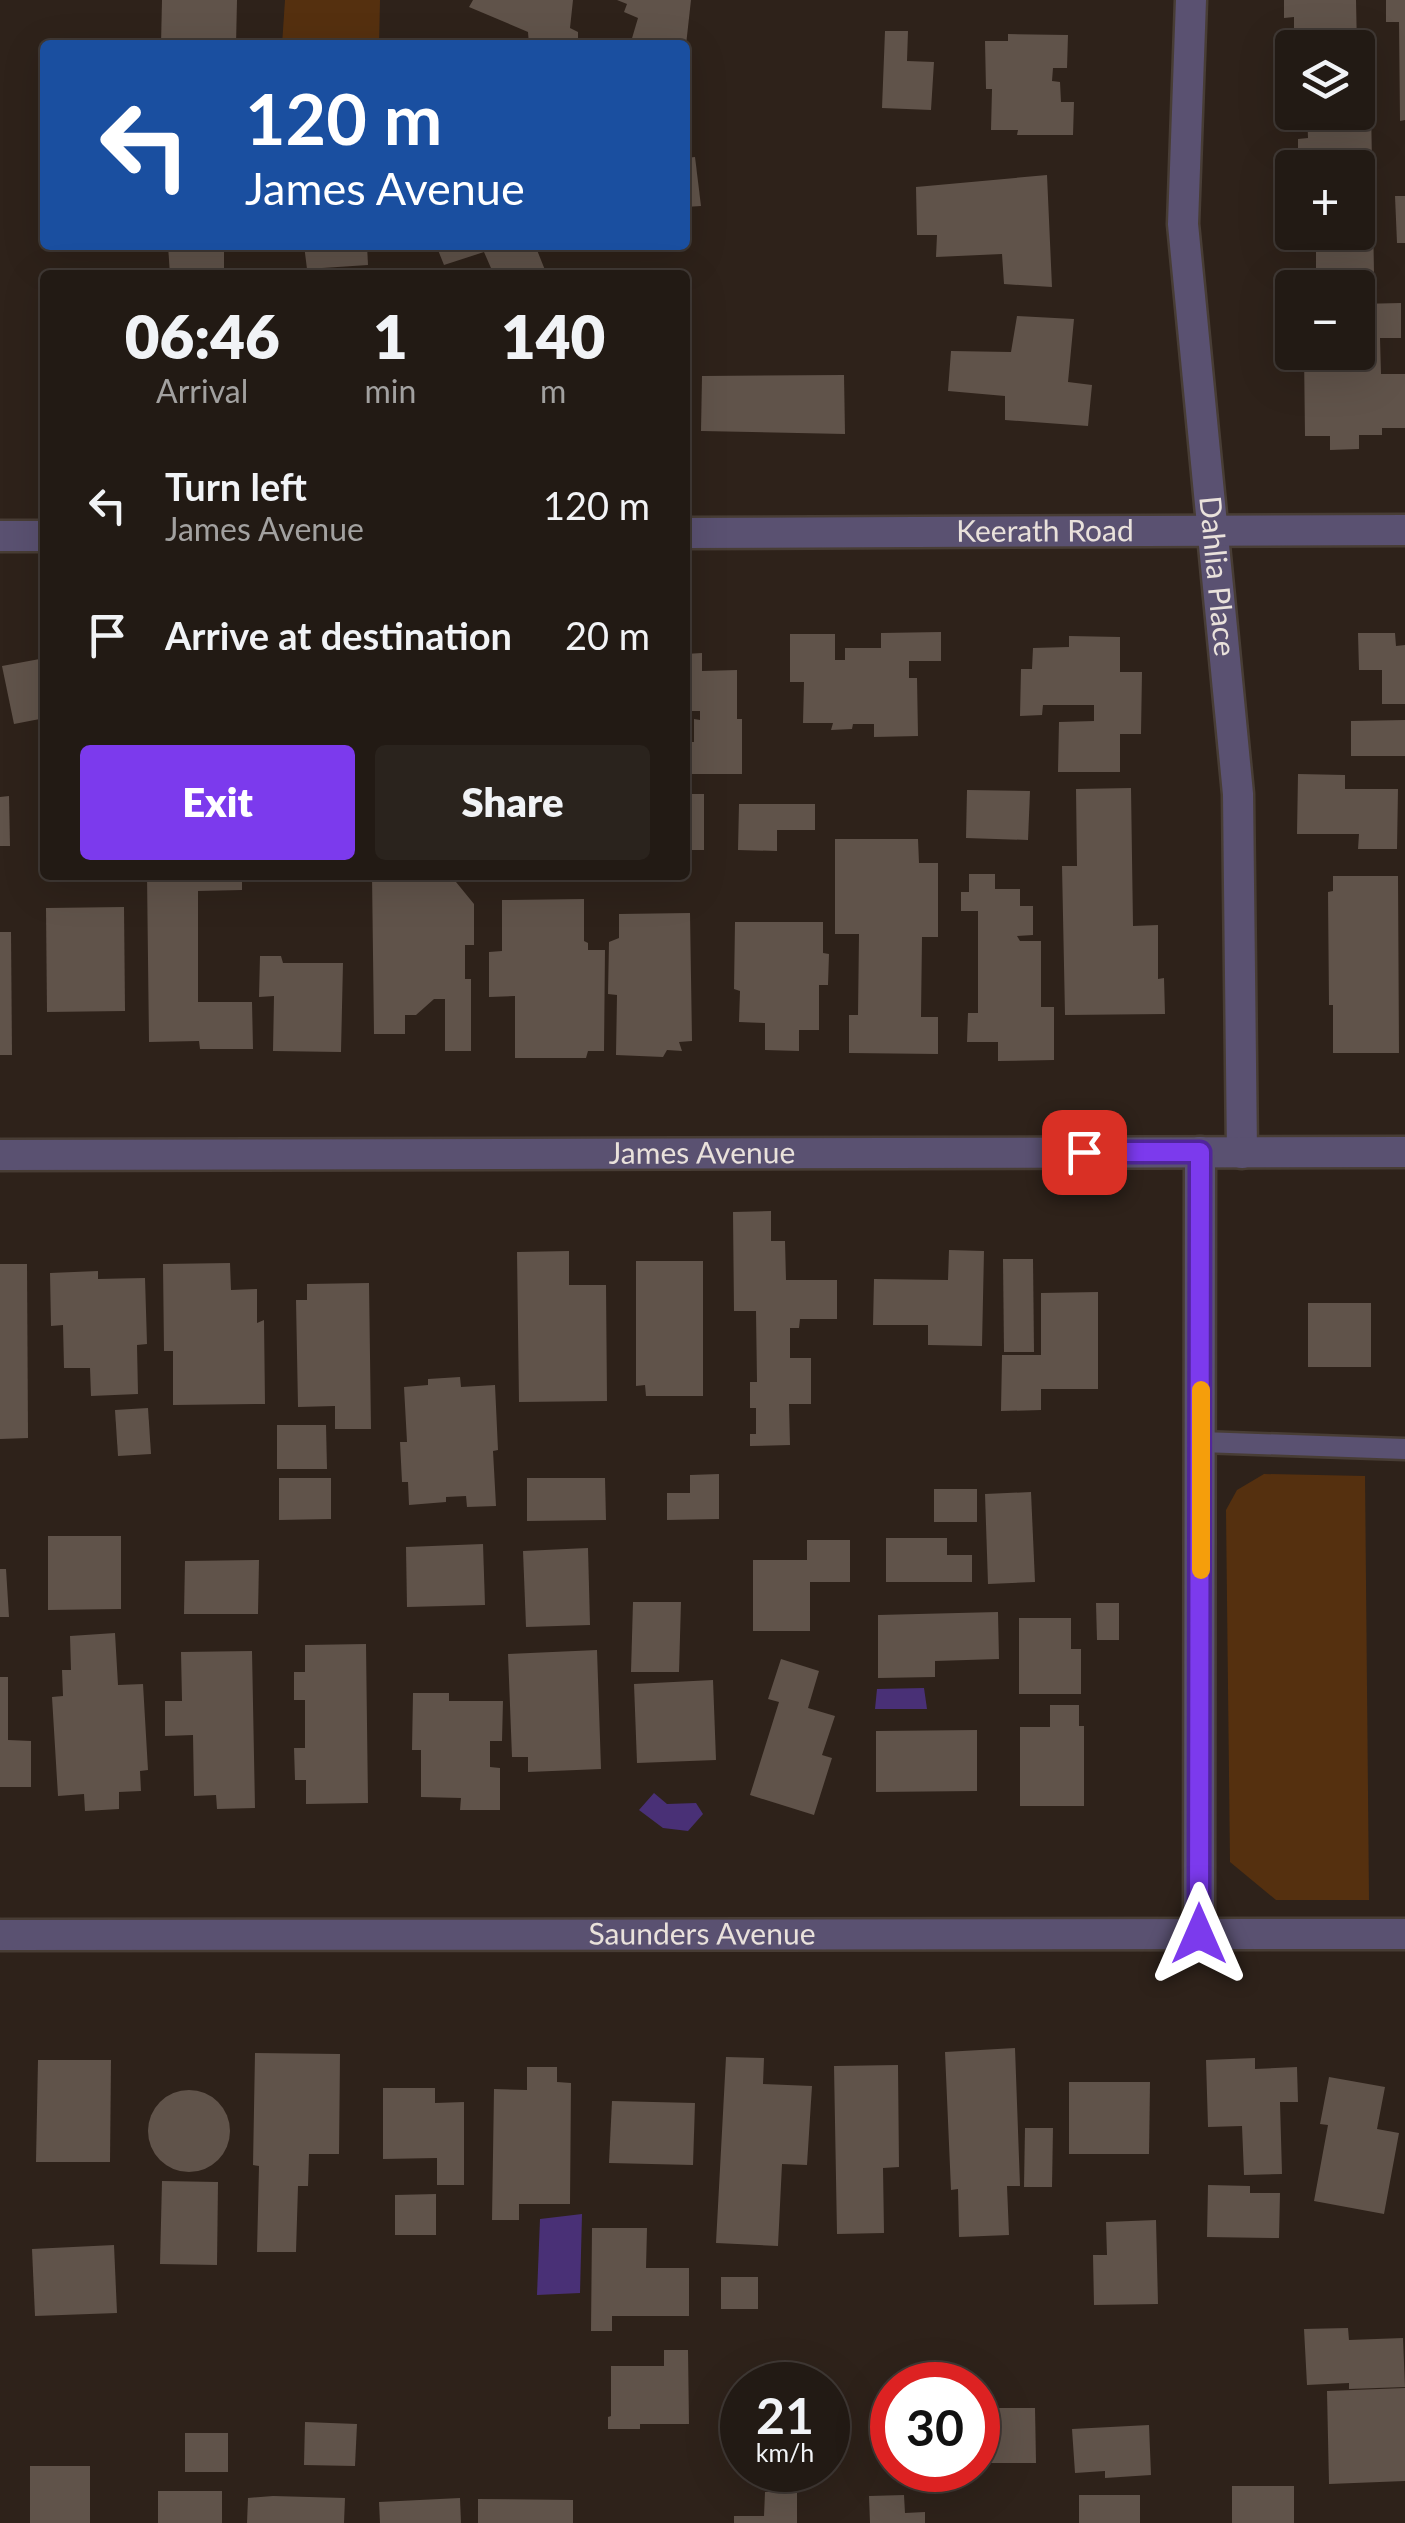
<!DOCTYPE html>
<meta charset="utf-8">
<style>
:root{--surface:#221a14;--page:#2a231d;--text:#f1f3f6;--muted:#a2a1a0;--line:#3f3834;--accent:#7c3aed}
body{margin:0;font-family:Lato,sans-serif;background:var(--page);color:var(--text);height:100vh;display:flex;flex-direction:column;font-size:38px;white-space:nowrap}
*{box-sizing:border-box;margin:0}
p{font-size:32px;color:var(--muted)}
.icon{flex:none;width:55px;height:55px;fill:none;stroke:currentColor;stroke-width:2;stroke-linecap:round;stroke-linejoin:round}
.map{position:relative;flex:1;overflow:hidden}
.drawer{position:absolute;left:40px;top:270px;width:650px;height:610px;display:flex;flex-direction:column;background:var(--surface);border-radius:10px;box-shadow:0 10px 40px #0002,0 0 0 2px var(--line)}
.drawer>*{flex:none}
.top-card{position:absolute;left:40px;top:40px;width:650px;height:210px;border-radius:10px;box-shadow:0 10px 40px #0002,0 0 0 2px var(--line);background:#1a4fa0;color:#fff;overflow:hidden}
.buttons{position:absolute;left:1275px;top:30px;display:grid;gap:20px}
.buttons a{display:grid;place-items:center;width:100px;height:100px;border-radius:10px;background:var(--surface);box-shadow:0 10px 40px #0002,0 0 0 2px var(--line);font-size:50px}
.speed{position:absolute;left:720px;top:2362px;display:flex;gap:20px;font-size:50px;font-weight:700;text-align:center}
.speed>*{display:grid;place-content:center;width:130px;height:130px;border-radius:50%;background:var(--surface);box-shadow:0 10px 40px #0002,0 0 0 2px var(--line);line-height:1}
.speed small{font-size:25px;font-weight:400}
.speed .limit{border:15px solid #d22;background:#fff;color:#111}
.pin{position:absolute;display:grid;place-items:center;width:85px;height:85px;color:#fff;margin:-42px;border-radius:20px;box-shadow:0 5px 15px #0006}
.me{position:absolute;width:110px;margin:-55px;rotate:0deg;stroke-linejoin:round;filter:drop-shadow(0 0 8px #0008)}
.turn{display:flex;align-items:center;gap:35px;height:210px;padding:0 40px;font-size:45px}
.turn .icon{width:130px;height:130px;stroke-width:2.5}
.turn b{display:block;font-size:70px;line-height:85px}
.eta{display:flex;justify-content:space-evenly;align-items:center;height:170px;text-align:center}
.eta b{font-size:60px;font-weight:800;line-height:70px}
.action{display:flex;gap:20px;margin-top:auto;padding:20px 40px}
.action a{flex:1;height:115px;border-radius:10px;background:var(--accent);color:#fff;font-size:40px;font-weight:800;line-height:115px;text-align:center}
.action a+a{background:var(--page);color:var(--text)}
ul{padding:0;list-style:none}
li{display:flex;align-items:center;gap:30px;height:130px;padding:0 40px}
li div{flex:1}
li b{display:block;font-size:38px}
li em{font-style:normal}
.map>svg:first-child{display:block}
.green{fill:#55300f}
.water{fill:#493076}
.building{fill:#60534a}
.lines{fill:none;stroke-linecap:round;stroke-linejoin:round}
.service-casing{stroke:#483d35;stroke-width:25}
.minor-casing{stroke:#483d35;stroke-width:35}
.tertiary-casing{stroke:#483d35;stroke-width:35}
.service{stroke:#5a5171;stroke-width:20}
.minor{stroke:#5a5171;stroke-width:30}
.tertiary{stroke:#5a5171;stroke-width:30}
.route-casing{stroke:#51269a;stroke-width:25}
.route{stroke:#7c3aed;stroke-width:18}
.slow{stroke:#f59e0b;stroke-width:18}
.labels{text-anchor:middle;stroke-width:10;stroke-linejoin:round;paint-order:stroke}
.street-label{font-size:30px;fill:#e9e1db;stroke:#120d09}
</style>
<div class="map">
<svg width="1405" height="2523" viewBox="0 0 1405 2523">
<rect width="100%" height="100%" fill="#2e221a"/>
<!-- green -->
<g class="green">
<polygon points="285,0 380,0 379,45 282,45"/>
<polygon points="1264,1474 1365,1476 1369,1900 1276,1900 1230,1862 1226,1510 1237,1490"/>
</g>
<!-- water -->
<g class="water">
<polygon points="924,1688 927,1709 875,1709 877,1689"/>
<polygon points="654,1793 667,1804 696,1803 703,1814 688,1831 663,1828 639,1810"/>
<polygon points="582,2214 580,2293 537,2295 540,2219"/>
</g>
<!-- building -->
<g class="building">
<polygon points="162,0 237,0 236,45 161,45"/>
<polygon points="473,0 573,0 570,28 578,32 578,45 529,45 528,32 469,7"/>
<polygon points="617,0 691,0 686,45 630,45 638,18 624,12 627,4"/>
<polygon points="1284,0 1356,0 1357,48 1294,46 1294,17 1284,18"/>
<polygon points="1386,0 1405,0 1405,120 1400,121 1399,22 1386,22"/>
<polygon points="885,31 908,31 907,61 934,62 931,110 882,108"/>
<polygon points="1008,34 1068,35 1067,68 1053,68 1052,81 1060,82 1061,102 1074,102 1073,135 1017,135 1018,130 991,130 992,89 986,89 985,41 1008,41"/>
<polygon points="1358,107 1371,107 1374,273 1316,274 1316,244 1298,244 1298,232 1358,232 1358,168 1298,168 1298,139 1308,138 1307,112 1358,112"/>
<polygon points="695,157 701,206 685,207 685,158"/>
<polygon points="1047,175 1052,287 1004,284 1002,254 936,257 937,235 917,235 916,187"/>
<polygon points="1395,196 1405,196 1405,243 1397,243"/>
<polygon points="168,245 224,247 224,275 170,275"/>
<polygon points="304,245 367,245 368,265 307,269"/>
<polygon points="436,245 535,245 545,270 529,275 494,275 484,252 444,265"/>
<polygon points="1401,303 1401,338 1380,338 1381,374 1405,374 1405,428 1382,428 1382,435 1359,435 1359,449 1330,450 1330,436 1305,436 1304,352 1358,352 1358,304"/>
<polygon points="1017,316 1074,319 1068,382 1092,385 1088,426 1005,420 1005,396 948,391 951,351 1011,352"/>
<polygon points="844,375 845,434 701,431 702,376"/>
<polygon points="941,632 941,661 909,661 909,678 917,678 918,736 874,737 874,724 853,724 852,729 831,730 833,723 803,723 804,682 790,682 790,634 835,634 835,660 845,660 845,648 881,648 881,633"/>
<polygon points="1358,633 1395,633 1396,646 1405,645 1405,704 1382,704 1382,670 1359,670"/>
<polygon points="1069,636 1120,637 1120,672 1142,672 1141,734 1120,734 1120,772 1058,772 1059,722 1094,721 1094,705 1043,705 1042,715 1020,716 1021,669 1032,669 1033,648 1069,647"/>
<polygon points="702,653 702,671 737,670 737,719 742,719 742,774 685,774 685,742 694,742 694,719 700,720 700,711 685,711 685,654"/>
<polygon points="45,658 45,718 14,724 2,666"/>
<polygon points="1405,720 1405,756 1351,756 1351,721"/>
<polygon points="1298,774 1345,775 1345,789 1398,789 1397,849 1358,849 1359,834 1297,834"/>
<polygon points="1131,788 1133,926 1158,925 1158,979 1164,978 1165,1014 1065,1015 1062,866 1077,866 1076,789"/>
<polygon points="967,790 1030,791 1028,840 966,838"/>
<rect x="685" y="794" width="19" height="56"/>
<polygon points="9,796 10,846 0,846 0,797"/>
<polygon points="739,804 815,804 815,830 777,830 777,851 738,850"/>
<polygon points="835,839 918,839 919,863 938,863 938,937 922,937 921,1017 938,1017 938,1054 849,1053 849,1015 858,1015 859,934 835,934"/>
<polygon points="969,874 995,874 995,889 1020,889 1020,906 1033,906 1033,935 1017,936 1020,941 1041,941 1041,1007 1054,1007 1054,1060 998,1061 998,1042 967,1042 968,1013 978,1013 978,911 961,911 961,892 969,892"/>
<polygon points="147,875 242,875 242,890 198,891 198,1002 252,1002 253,1049 200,1049 199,1041 149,1042"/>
<polygon points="372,875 456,875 456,882 474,904 474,945 465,945 465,979 471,979 471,1051 445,1051 445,999 434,999 416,1015 405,1015 405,1034 374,1034"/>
<polygon points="1333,876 1398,876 1399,1053 1333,1053 1333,1005 1329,1005 1328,892 1333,891"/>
<polygon points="584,899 584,941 588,943 588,950 605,950 604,1051 588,1051 586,1058 515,1058 515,996 489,997 489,952 502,951 502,900"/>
<polygon points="124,907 125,1011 47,1012 46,908"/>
<polygon points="690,913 692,1041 679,1042 682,1051 667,1050 663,1057 616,1055 617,995 608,994 609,942 619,938 619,914"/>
<polygon points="735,922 823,922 823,953 829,954 828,985 819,985 819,1030 799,1030 799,1051 765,1050 765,1023 739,1022 740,991 734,989"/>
<polygon points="0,932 11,932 12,1055 0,1055"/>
<polygon points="260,956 281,956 283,963 343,963 341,1052 273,1051 274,996 259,997"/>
<polygon points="771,1211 771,1241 785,1241 786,1280 837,1280 837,1319 800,1319 799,1328 790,1328 790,1358 811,1358 811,1404 789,1404 790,1445 750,1446 750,1434 756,1434 756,1408 750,1408 750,1382 757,1382 756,1311 734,1311 733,1212"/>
<polygon points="949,1250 984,1251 982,1346 928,1345 928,1325 873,1325 874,1279 948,1280"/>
<polygon points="569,1251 569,1285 606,1285 607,1401 519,1402 517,1252"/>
<polygon points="1003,1259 1033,1259 1034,1352 1004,1352"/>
<polygon points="636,1261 703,1261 703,1396 646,1396 645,1385 636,1386"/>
<polygon points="230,1263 231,1290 257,1289 257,1323 264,1320 265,1404 173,1405 173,1351 164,1351 163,1264"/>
<polygon points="0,1264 27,1264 28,1438 0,1439"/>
<polygon points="98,1271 98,1279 145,1278 147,1344 137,1345 138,1394 91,1396 90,1368 64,1368 63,1325 51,1326 50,1273"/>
<polygon points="369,1283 371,1429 335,1429 335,1406 298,1407 296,1300 307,1300 307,1284"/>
<polygon points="1098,1292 1098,1389 1041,1389 1041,1410 1001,1411 1002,1355 1041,1355 1041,1293"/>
<rect x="1308" y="1303" width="63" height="64"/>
<polygon points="460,1377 461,1387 495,1385 498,1450 493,1451 496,1506 467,1507 466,1496 446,1497 446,1502 409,1505 408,1482 402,1482 400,1442 407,1442 404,1387 428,1385 428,1379"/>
<polygon points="148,1408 151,1454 118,1456 115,1410"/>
<polygon points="277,1425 326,1425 327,1469 277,1469"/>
<polygon points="719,1474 719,1519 667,1520 667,1493 690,1493 690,1475"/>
<polygon points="279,1478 331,1478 331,1519 279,1520"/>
<polygon points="527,1478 605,1478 606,1520 527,1521"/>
<rect x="934" y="1489" width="43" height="33"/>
<polygon points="1031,1492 1035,1582 988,1584 985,1494"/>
<polygon points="48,1536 121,1536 121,1609 48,1610"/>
<polygon points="886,1538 947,1538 947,1555 972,1555 972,1582 886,1582"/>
<polygon points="807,1540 850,1540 850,1582 810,1582 810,1631 753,1631 753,1560 807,1560"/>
<polygon points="483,1544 485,1605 407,1607 406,1547"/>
<polygon points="588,1548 590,1625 526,1627 523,1551"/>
<polygon points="259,1560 258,1614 184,1614 185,1561"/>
<polygon points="0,1569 6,1569 9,1617 0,1617"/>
<polygon points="633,1602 681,1602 679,1672 631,1672"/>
<polygon points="1096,1603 1119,1603 1119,1640 1097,1640"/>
<polygon points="998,1612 999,1659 935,1661 935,1677 878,1678 878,1615"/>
<polygon points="1019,1618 1071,1618 1071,1649 1081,1649 1081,1694 1019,1694"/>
<polygon points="115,1633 118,1685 143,1684 148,1770 140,1771 141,1791 119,1792 119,1809 85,1811 84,1794 58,1796 52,1697 63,1696 62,1670 71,1670 70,1636"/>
<polygon points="366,1644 368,1803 306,1804 306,1780 295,1780 294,1748 305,1748 305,1700 294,1700 294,1672 305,1672 305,1645"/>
<polygon points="597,1650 601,1769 528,1772 528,1757 512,1757 508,1654"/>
<polygon points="252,1651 255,1808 217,1809 216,1795 194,1796 193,1735 165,1736 165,1701 182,1701 181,1652"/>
<polygon points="781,1659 819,1671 808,1708 835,1716 822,1755 832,1758 814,1815 750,1795 779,1702 768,1699"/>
<polygon points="0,1677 8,1677 8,1740 31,1741 31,1787 0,1787"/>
<polygon points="713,1680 716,1760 637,1763 634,1684"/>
<polygon points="413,1693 449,1693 449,1701 503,1701 502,1741 490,1741 490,1767 500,1768 500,1810 460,1810 461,1798 421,1797 421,1750 412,1750"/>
<polygon points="1050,1705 1079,1705 1079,1726 1084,1726 1084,1806 1020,1806 1020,1727 1050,1727"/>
<polygon points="977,1730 977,1791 876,1792 876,1731"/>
<polygon points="1015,2048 1020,2186 1007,2186 1009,2235 959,2237 958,2189 951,2190 945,2052"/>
<polygon points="255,2053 340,2054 339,2154 309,2154 308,2186 298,2186 296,2252 257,2252 259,2166 253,2165"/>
<polygon points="726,2057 764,2058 763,2084 812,2086 807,2165 782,2164 778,2246 716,2243"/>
<polygon points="1255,2058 1255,2069 1297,2067 1298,2102 1280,2102 1282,2174 1244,2175 1242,2126 1208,2127 1206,2060"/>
<polygon points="38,2060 111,2060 110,2162 36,2162"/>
<polygon points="898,2065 899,2167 883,2168 884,2233 837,2234 834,2066"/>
<polygon points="527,2067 557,2067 557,2082 571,2083 570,2204 519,2204 519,2220 492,2220 494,2089 527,2090"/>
<polygon points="1329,2077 1385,2087 1377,2129 1399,2133 1384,2214 1314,2201 1328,2125 1320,2124"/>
<polygon points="1069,2082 1150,2082 1149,2154 1069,2154"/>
<polygon points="383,2088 435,2088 435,2103 464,2102 464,2185 437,2185 437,2158 383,2159"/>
<circle cx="189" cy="2131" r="41"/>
<polygon points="612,2101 695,2103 693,2165 609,2163"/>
<polygon points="1025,2128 1053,2128 1052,2187 1024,2187"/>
<polygon points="162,2181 218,2182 217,2265 160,2264"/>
<polygon points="1208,2185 1250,2186 1250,2193 1280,2193 1279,2238 1207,2237"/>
<polygon points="436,2194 436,2235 395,2235 395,2195"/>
<polygon points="1156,2220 1158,2304 1094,2305 1093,2255 1107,2255 1106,2222"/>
<polygon points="592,2228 647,2228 646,2268 689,2268 689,2316 612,2316 612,2331 591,2331"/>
<polygon points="114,2245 117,2313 35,2316 32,2249"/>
<rect x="721" y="2277" width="37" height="32"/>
<polygon points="1348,2328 1349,2340 1403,2338 1405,2387 1349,2389 1349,2383 1307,2385 1304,2329"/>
<polygon points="664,2350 688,2350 689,2424 640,2424 640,2429 608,2429 608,2417 611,2416 611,2366 664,2366"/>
<polygon points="1405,2388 1405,2481 1329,2484 1327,2391"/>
<polygon points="980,2408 1035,2408 1036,2463 981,2463"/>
<polygon points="305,2422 357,2424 355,2466 304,2465"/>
<polygon points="1149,2425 1151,2475 1105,2478 1105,2471 1075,2473 1072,2429"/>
<rect x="185" y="2433" width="43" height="39"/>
<rect x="30" y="2466" width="60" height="57"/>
<rect x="1232" y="2486" width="62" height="37"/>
<rect x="158" y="2491" width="64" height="32"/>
<polygon points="765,2492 797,2492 797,2523 734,2523 734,2516 764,2516"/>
<polygon points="904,2495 905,2513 925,2512 925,2523 870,2523 869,2496"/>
<rect x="1079" y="2495" width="61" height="28"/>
<polygon points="273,2496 345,2498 344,2523 247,2523 248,2498"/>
<polygon points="460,2498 461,2523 380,2523 379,2502"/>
<polygon points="478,2499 573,2500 573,2523 478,2523"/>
</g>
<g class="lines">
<defs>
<polyline id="service" points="1201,1442 1405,1449"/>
<g id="minor">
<path id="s1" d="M1191,0L1183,224L1238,794L1242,1153"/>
<path id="s2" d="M685,533L1405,530"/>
<polyline points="0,536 45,536"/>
<path id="s3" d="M0,1155L1405,1152"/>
<polyline points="1199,1934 1200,1152"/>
</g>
<g id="tertiary">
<path id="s4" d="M0,1935L1405,1934"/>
</g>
</defs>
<!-- service casing -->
<use href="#service" class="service-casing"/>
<!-- minor casing -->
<use href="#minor" class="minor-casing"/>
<!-- tertiary casing -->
<use href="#tertiary" class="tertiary-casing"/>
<!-- service -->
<use href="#service" class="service"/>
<!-- minor -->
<use href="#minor" class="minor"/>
<!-- tertiary -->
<use href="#tertiary" class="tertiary"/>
</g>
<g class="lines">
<defs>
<polyline id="route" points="1084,1152 1200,1152 1199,1934"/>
</defs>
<!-- route casing -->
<use href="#route" class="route-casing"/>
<!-- route -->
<use href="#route" class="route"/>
<!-- slow -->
<polyline class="slow" points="1201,1570 1201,1390"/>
</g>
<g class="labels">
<!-- street labels -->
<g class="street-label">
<text dy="10" stroke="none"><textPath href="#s2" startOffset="360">Keerath Road</textPath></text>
<text dy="10" stroke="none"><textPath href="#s1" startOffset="578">Dahlia Place</textPath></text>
<text dy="10" stroke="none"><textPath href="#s3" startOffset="702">James Avenue</textPath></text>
<text dy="10" stroke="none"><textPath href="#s4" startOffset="702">Saunders Avenue</textPath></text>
</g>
</g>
</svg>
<div class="buttons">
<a><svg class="icon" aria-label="layers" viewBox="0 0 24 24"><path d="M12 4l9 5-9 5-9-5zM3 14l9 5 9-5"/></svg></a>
<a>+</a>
<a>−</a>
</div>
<div class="speed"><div>21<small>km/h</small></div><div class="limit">30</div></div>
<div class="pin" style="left:1084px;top:1152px;background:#d93025"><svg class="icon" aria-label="arrive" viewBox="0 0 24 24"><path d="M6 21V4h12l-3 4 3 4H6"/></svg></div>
<svg class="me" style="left:1199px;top:1934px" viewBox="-20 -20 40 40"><path d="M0-17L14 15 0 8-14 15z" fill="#7c3aed" stroke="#fff" stroke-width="4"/></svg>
<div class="top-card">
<div class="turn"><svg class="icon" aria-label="left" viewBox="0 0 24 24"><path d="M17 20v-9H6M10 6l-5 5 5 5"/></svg><div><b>120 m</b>James Avenue</div></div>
</div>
<section class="drawer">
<div class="eta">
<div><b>06:46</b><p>Arrival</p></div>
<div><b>1</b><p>min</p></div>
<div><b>140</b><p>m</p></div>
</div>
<ul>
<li><svg class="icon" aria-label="left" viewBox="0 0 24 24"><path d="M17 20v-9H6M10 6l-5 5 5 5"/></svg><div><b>Turn left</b><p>James Avenue</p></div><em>120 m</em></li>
<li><svg class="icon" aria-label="arrive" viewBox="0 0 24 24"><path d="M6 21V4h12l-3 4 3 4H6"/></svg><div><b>Arrive at destination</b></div><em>20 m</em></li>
</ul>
<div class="action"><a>Exit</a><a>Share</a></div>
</section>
</div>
